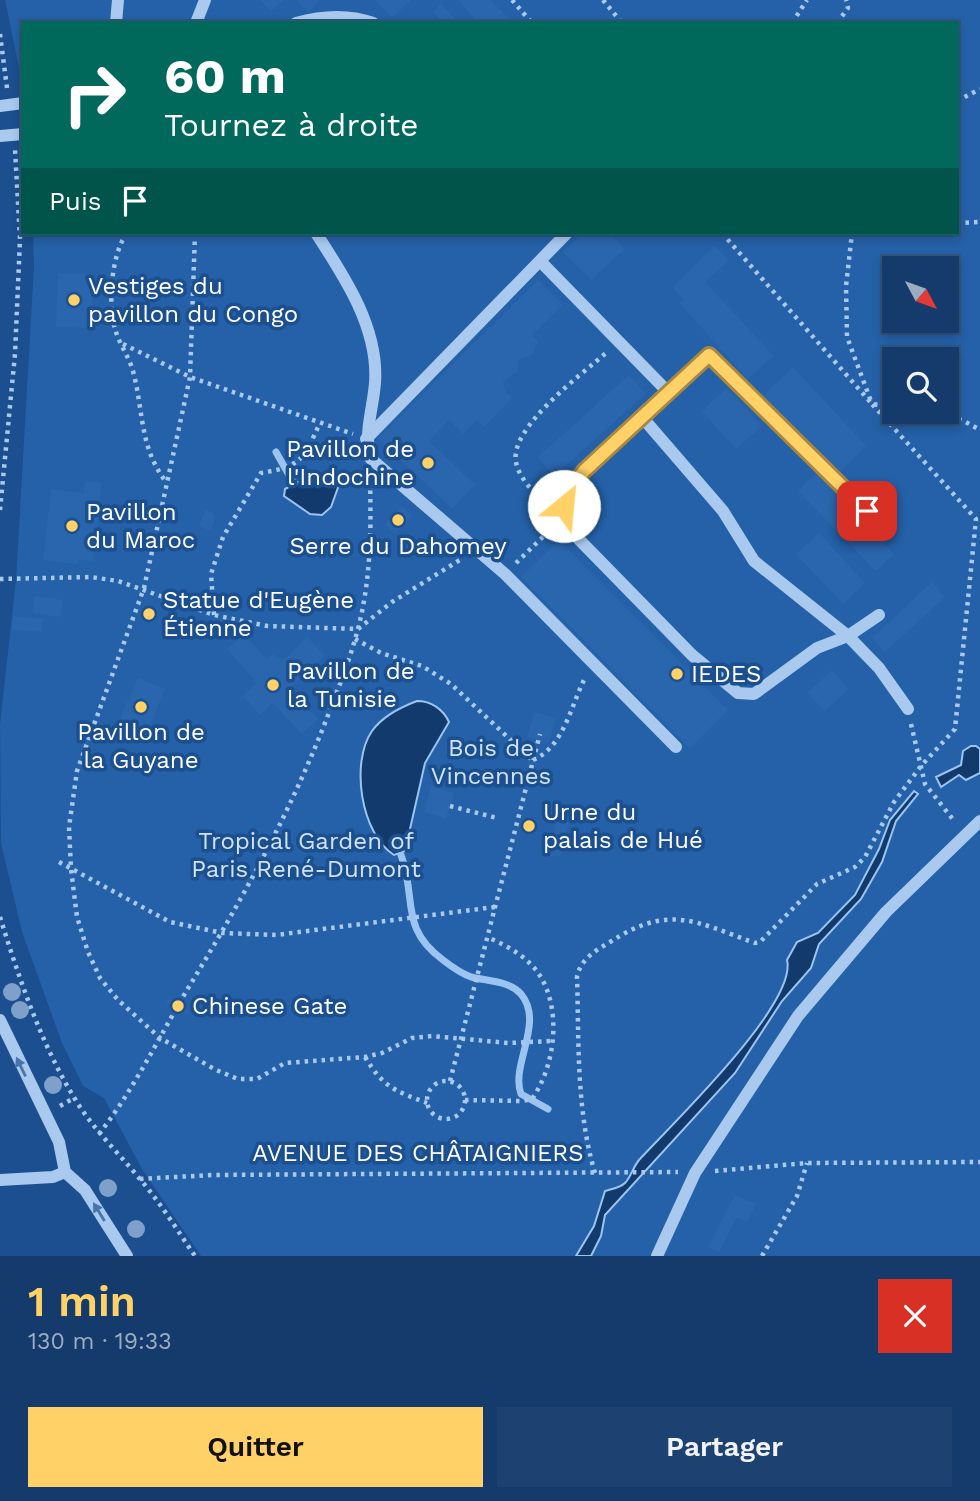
<!DOCTYPE html>
<html lang="fr">
<meta charset="utf-8">
<style>
:root{--surface:#143b6b;--page:#1d4271;--text:#f1f3f6;--muted:#9dadc1;--line:#33557e;--accent:#ffd166}
body{margin:0;font-family:"Work Sans",sans-serif;background:var(--page);color:var(--text);height:100vh;display:flex;flex-direction:column;font-size:26px;white-space:nowrap}
*{box-sizing:border-box;margin:0}
p{font-size:23px;color:var(--muted)}
.icon{flex:none;width:38px;height:38px;fill:none;stroke:currentColor;stroke-width:2;stroke-linecap:round;stroke-linejoin:round}
.map{position:relative;height:1256px;overflow:hidden}
.panel{display:flex;flex-direction:column;background:var(--surface);flex:1}
.panel>*{flex:none}
.top-card{position:absolute;left:21px;top:21px;width:938px;height:214px;border-radius:0px;box-shadow:0 4px 10px #0003,0 0 0 2px var(--line);background:#00695c;color:#fff;overflow:hidden}
.needle{width:46px;rotate:131deg}
.controls{position:absolute;left:882px;top:256px;display:grid;gap:14px}
.controls a{display:grid;place-items:center;width:77px;height:77px;border-radius:0px;background:var(--surface);box-shadow:0 4px 10px #0003,0 0 0 2px var(--line);font-size:35px}
.pin{position:absolute;display:grid;place-items:center;width:60px;height:60px;color:#fff;margin:-30px;border-radius:14px;box-shadow:0 4px 10px #0006}
.me{position:absolute;width:77px;margin:-38px;rotate:28deg;stroke-linejoin:round;filter:drop-shadow(0 0 5px #0008)}
.turn{display:flex;align-items:center;gap:24px;height:147px;padding:0 28px;font-size:32px}
.turn .icon{width:91px;height:91px;stroke-width:2.5}
.turn b{display:block;font-size:49px;line-height:60px}
.then{display:flex;align-items:center;height:66px;padding:0 28px;background:#0003;gap:14px;font-size:26px}
.round{display:grid;place-items:center;flex:none;width:74px;height:74px;border-radius:0px;background:var(--page)}
.head{display:flex;align-items:center;justify-content:space-between;height:119px;padding:0 28px}
h1{font-size:42px;font-weight:600;line-height:52px;color:var(--accent)}
.button{display:flex;gap:14px;margin-top:auto;padding:14px 28px}
.button a{flex:1;height:80px;border-radius:0px;background:var(--accent);color:#111;font-size:28px;font-weight:600;line-height:80px;text-align:center}
.button a+a{background:var(--page);color:var(--text)}
.map>svg:first-child{display:block}
.green{fill:#2461a8;fill-rule:evenodd}
.water{fill:#123a6d;stroke:#9cc4f0;stroke-width:2}
.lines{fill:none;stroke-linecap:round;stroke-linejoin:round}
.stream{stroke:#9cc4f0;stroke-width:7}
.building{fill:#2a66ad}
.path{stroke:#a9c9ee;stroke-width:4.5;stroke-dasharray:3.5 5;stroke-linecap:butt}
.minor{stroke:#a9c9ee;stroke-width:12}
.tree{fill:#7ea0ca}
.oneway{fill:#4674ac}
.route-casing{stroke:#a68842;stroke-width:18}
.route{stroke:#ffd166;stroke-width:12}
.poi-dot{fill:#ffd166;stroke:#1b4f8f;stroke-width:2.5}
.labels{text-anchor:middle;stroke-width:7;stroke-linejoin:round;paint-order:stroke}
.poi-label{font-size:24px;fill:#fff;stroke:#1b4f8f;text-anchor:start}
.park-label{font-size:24px;fill:#cfe3fa;stroke:#1b4f8f}
.street-label{font-size:24px;fill:#fff;stroke:#1b4f8f}
</style>
<div class="map">
<svg width="980" height="1256" viewBox="0 0 980 1256">
<rect width="100%" height="100%" fill="#1b4f8f"/>
<!-- green -->
<path class="green" d="M5,0H980V1256H201L142,1169L104,1098L83,1086L62,1043L22,932L1,843L0,724L16,580L34,266L33,233H957V23H23V87ZM894,268H947V320H894ZM894,359H947V411H894Z"/>
<!-- water -->
<g class="water">
<polygon points="335,474 340,482 331,507 322,515 310,514 284,496 285,489 300,481"/>
<path d="M417,701C431,701 443,709 449,722L425,763L405,851L394,855C361,834 350,763 372,731C382,717 401,707 417,701Z"/>
<polygon points="976,746 980,749 980,773 966,780 959,775 941,787 936,777 961,765 963,751 971,746"/>
<path d="M914,791L918,794L896,821L882,862L861,899L819,944L811,968L782,1001L735,1073L605,1215L601,1236L591,1256H576L594,1226L605,1191C612,1189 620,1188 625,1183C631,1177 633,1167 639,1160C670,1126 798,1004 787,960L797,942L818,933L855,895L879,849L890,820Z"/>
</g>
<g class="lines">
<!-- stream -->
<g class="stream">
<polyline points="276,452 294,484"/>
<path d="M401,855C417,898 399,928 443,960C452,967 460,973 471,977C487,981 510,981 521,994C545,1023 510,1065 521,1094L548,1109"/>
</g>
</g>
<!-- building -->
<g class="building">
<polygon points="260,0 284,0 271,11"/>
<polygon points="296,0 320,0 308,12"/>
<polygon points="375,0 411,0 392,18"/>
<polygon points="458,0 491,0 513,23 479,23"/>
<polygon points="441,4 459,23 443,23 433,12"/>
<polygon points="583,233 609,233 625,249 591,280 563,252"/>
<polygon points="714,246 729,260 705,282 774,356 748,379 679,303 683,299 672,287"/>
<polygon points="58,273 92,274 91,328 56,327"/>
<polygon points="538,280 563,305 532,335 538,341 533,354 519,360 517,372 503,381 505,391 512,398 484,427 477,420 463,434 449,420 429,441 475,485 452,509 378,438"/>
<polygon points="793,367 866,446 838,474 763,395"/>
<polygon points="629,375 646,394 554,476 538,457"/>
<polygon points="727,388 762,426 736,449 702,411"/>
<polygon points="816,473 894,554 876,571 798,491"/>
<polygon points="85,481 102,483 93,561 78,560 78,564 43,560 51,489 84,493"/>
<polygon points="402,506 412,516 395,534 385,525"/>
<polygon points="205,510 213,513 215,517 211,531 199,526"/>
<polygon points="819,533 865,583 843,604 796,554"/>
<polygon points="559,540 728,710 690,748 521,577"/>
<polygon points="932,582 945,597 885,652 872,638"/>
<polygon points="35,596 63,600 61,617 32,613"/>
<polygon points="13,616 43,619 41,632 12,630"/>
<polygon points="244,634 267,659 272,654 283,660 307,637 325,656 290,688 318,719 302,734 273,703 260,715 243,696 257,683 227,649"/>
<polygon points="832,670 849,689 825,711 807,693"/>
<polygon points="138,678 165,689 145,737 117,725"/>
<polygon points="534,712 556,718 549,743 527,737"/>
<polygon points="431,786 454,793 446,819 424,812"/>
<polygon points="559,807 571,812 562,855 548,857"/>
<polygon points="169,999 190,1011 188,1015 166,1002"/>
<polygon points="735,1195 756,1204 747,1222 736,1218 719,1252 708,1247"/>
</g>
<g class="lines">
<!-- path -->
<g class="path">
<polyline points="512,0 532,23"/>
<polyline points="603,0 622,23"/>
<polyline points="792,23 807,0"/>
<polyline points="837,23 848,8 846,0"/>
<polyline points="0,34 7,88"/>
<polyline points="957,101 980,89"/>
<polyline points="957,223 980,222"/>
<path d="M127,233C111,254 107,307 116,332C120,345 129,357 133,371C144,412 139,448 167,483"/>
<polyline points="195,233 190,377 167,483 144,588 77,771 69,827 71,869 77,917 88,952 100,978 118,1000 160,1038 216,1070 238,1079 257,1079 285,1063 365,1057 382,1053 412,1038 432,1036 508,1043 552,1041"/>
<polyline points="722,233 872,404 894,407"/>
<polyline points="123,344 190,377 353,434"/>
<polyline points="934,411 964,421 980,430"/>
<path d="M547,506C536,494 519,479 516,462C509,428 582,374 606,353"/>
<polyline points="0,510 15,354 20,239 15,149"/>
<polyline points="516,563 550,530"/>
<polyline points="0,579 91,577 118,581 214,615 267,626 358,629 392,602 463,558"/>
<path d="M214,615L211,574L223,537L261,473C303,466 303,459 320,423"/>
<polyline points="355,639 381,653 422,666 451,684 532,760"/>
<polyline points="911,724 925,784 955,822"/>
<path d="M533,760C564,747 571,705 585,678"/>
<polyline points="450,806 497,818"/>
<polyline points="59,862 170,922 222,933 276,935 495,907"/>
<path d="M0,917C19,978 41,1044 75,1099C93,1129 117,1151 139,1178C160,1202 177,1230 195,1256"/>
<path d="M365,1057C383,1087 395,1091 427,1103"/>
<circle cx="446" cy="1100" r="19"/>
<polyline points="450,1081 540,734"/>
<path d="M465,1100L522,1101L532,1099C556,1065 563,1005 536,970C523,954 505,945 487,937"/>
<polyline points="60,1106 74,1098"/>
<path d="M99,1134C135,1088 160,1035 190,985C245,895 296,802 333,702C346,669 358,636 364,601C371,561 371,520 370,480"/>
<polyline points="715,1171 807,1163 980,1162"/>
<path d="M595,1173C576,1110 579,1041 577,976C582,958 595,951 610,942C669,904 694,921 755,943L760,942L817,884L855,867L865,857L894,802L921,766L955,729L976,519L872,404L847,337L846,286L852,233"/>
<polyline points="140,1179 211,1175 678,1172"/>
<polyline points="762,1256 797,1196 807,1163"/>
</g>
<!-- minor -->
<g class="minor">
<polyline points="116,23 118,0"/>
<polyline points="196,23 205,0"/>
<path d="M296,23C321,16 348,14 373,23"/>
<polyline points="0,106 23,103"/>
<polyline points="0,136 23,134"/>
<path d="M316,233C344,276 379,328 375,383C373,409 364,431 370,458L505,574L676,747"/>
<polyline points="541,262 668,392 584,471 568,493 560,520 692,655 738,693 754,694 817,648 848,636 879,615"/>
<polyline points="668,392 709,355 887,530"/>
<polyline points="642,417 723,511 754,561 848,636 879,668 908,709"/>
<polyline points="366,439 567,233"/>
<polyline points="0,1020 59,1142 65,1172 85,1190 127,1256"/>
<polyline points="0,1180 53,1177 65,1172"/>
<polyline points="657,1256 695,1173 798,1016 886,912 980,821"/>
</g>
</g>
<!-- trees -->
<g class="tree">
<circle cx="12" cy="992" r="9"/>
<circle cx="20" cy="1010" r="9"/>
<circle cx="53" cy="1085" r="9"/>
<circle cx="108" cy="1188" r="9"/>
<circle cx="136" cy="1229" r="9"/>
</g>
<!-- one-way arrows -->
<defs><path id="oneway-solid" d="M-6-.8H1V-3.2L6.5 0L1 3.2V.8H-6Z" transform="scale(1.75)"/></defs>
<g class="oneway">
<use href="#oneway-solid" transform="translate(21 1067) rotate(-116)"/>
<use href="#oneway-solid" transform="translate(99 1212) rotate(-122)"/>
</g>
<g class="lines">
<defs>
<polyline id="route" points="564,506 568,493 584,471 709,355 867,511"/>
</defs>
<!-- route casing -->
<use href="#route" class="route-casing"/>
<!-- route -->
<use href="#route" class="route"/>
</g>
<!-- markers -->
<g class="poi-dot">
<circle cx="74" cy="300" r="7"/>
<circle cx="428" cy="463" r="7"/>
<circle cx="398" cy="520" r="7"/>
<circle cx="72" cy="526" r="7"/>
<circle cx="149" cy="614" r="7"/>
<circle cx="677" cy="674" r="7"/>
<circle cx="273" cy="685" r="7"/>
<circle cx="141" cy="707" r="7"/>
<circle cx="529" cy="826" r="7"/>
<circle cx="178" cy="1006" r="7"/>
</g>
<g class="labels">
<!-- poi labels -->
<g class="poi-label">
<text x="88" y="294">Vestiges du<tspan x="88" dy="28">pavillon du Congo</tspan></text>
<text x="414" y="457" text-anchor="end">Pavillon de<tspan x="414" dy="28">l'Indochine</tspan></text>
<text x="86" y="520">Pavillon<tspan x="86" dy="28">du Maroc</tspan></text>
<text x="398" y="554" text-anchor="middle">Serre du Dahomey</text>
<text x="163" y="608">Statue d'Eugène<tspan x="163" dy="28">Étienne</tspan></text>
<text x="287" y="679">Pavillon de<tspan x="287" dy="28">la Tunisie</tspan></text>
<text x="691" y="682">IEDES</text>
<text x="141" y="740" text-anchor="middle">Pavillon de<tspan x="141" dy="28">la Guyane</tspan></text>
<text x="543" y="820">Urne du<tspan x="543" dy="28">palais de Hué</tspan></text>
<text x="192" y="1014">Chinese Gate</text>
</g>
<!-- park labels -->
<g class="park-label">
<text x="491" y="756">Bois de<tspan x="491" dy="28">Vincennes</tspan></text>
<text x="306" y="849">Tropical Garden of<tspan x="306" dy="28">Paris René-Dumont</tspan></text>
</g>
<!-- street labels -->
<g class="street-label">
<text x="418" y="1161">AVENUE DES CHÂTAIGNIERS</text>
</g>
</g>
</svg>
<div class="controls">
<a><svg class="needle" viewBox="-14 -14 28 28"><path d="M0-13l5 13h-10z" fill="#e53935"/><path d="M0 13l5-13h-10z" fill="#9dadc1"/></svg></a>
<a><svg class="icon" aria-label="search" viewBox="0 0 24 24"><circle cx="10" cy="10" r="6"/><path d="M15 15l6 6"/></svg></a>
</div>
<div class="pin" style="left:867px;top:511px;background:#d93025"><svg class="icon" aria-label="arrive" viewBox="0 0 24 24"><path d="M6 21V4h12l-3 4 3 4H6"/></svg></div>
<svg class="me" style="left:564px;top:506px" viewBox="-20 -20 40 40"><circle r="19" fill="#fff"/><path d="M0-13L10 11 0 6-10 11z" fill="#ffd166"/></svg>
<div class="top-card">
<div class="turn"><svg class="icon" aria-label="right" viewBox="0 0 24 24"><path d="M7 20v-9h11M14 6l5 5-5 5"/></svg><div><b>60 m</b>Tournez à droite</div></div>
<div class="then">Puis<svg class="icon" aria-label="arrive" viewBox="0 0 24 24"><path d="M6 21V4h12l-3 4 3 4H6"/></svg></div>
</div>
</div>
<section class="panel">
<div class="head"><div><h1>1 min</h1><p>130 m · 19:33</p></div><a class="round" style="background:#d93025;color:#fff"><svg class="icon" aria-label="close" viewBox="0 0 24 24"><path d="M6 6l12 12M18 6L6 18"/></svg></a></div>
<div class="button"><a>Quitter</a><a>Partager</a></div>
</section>
